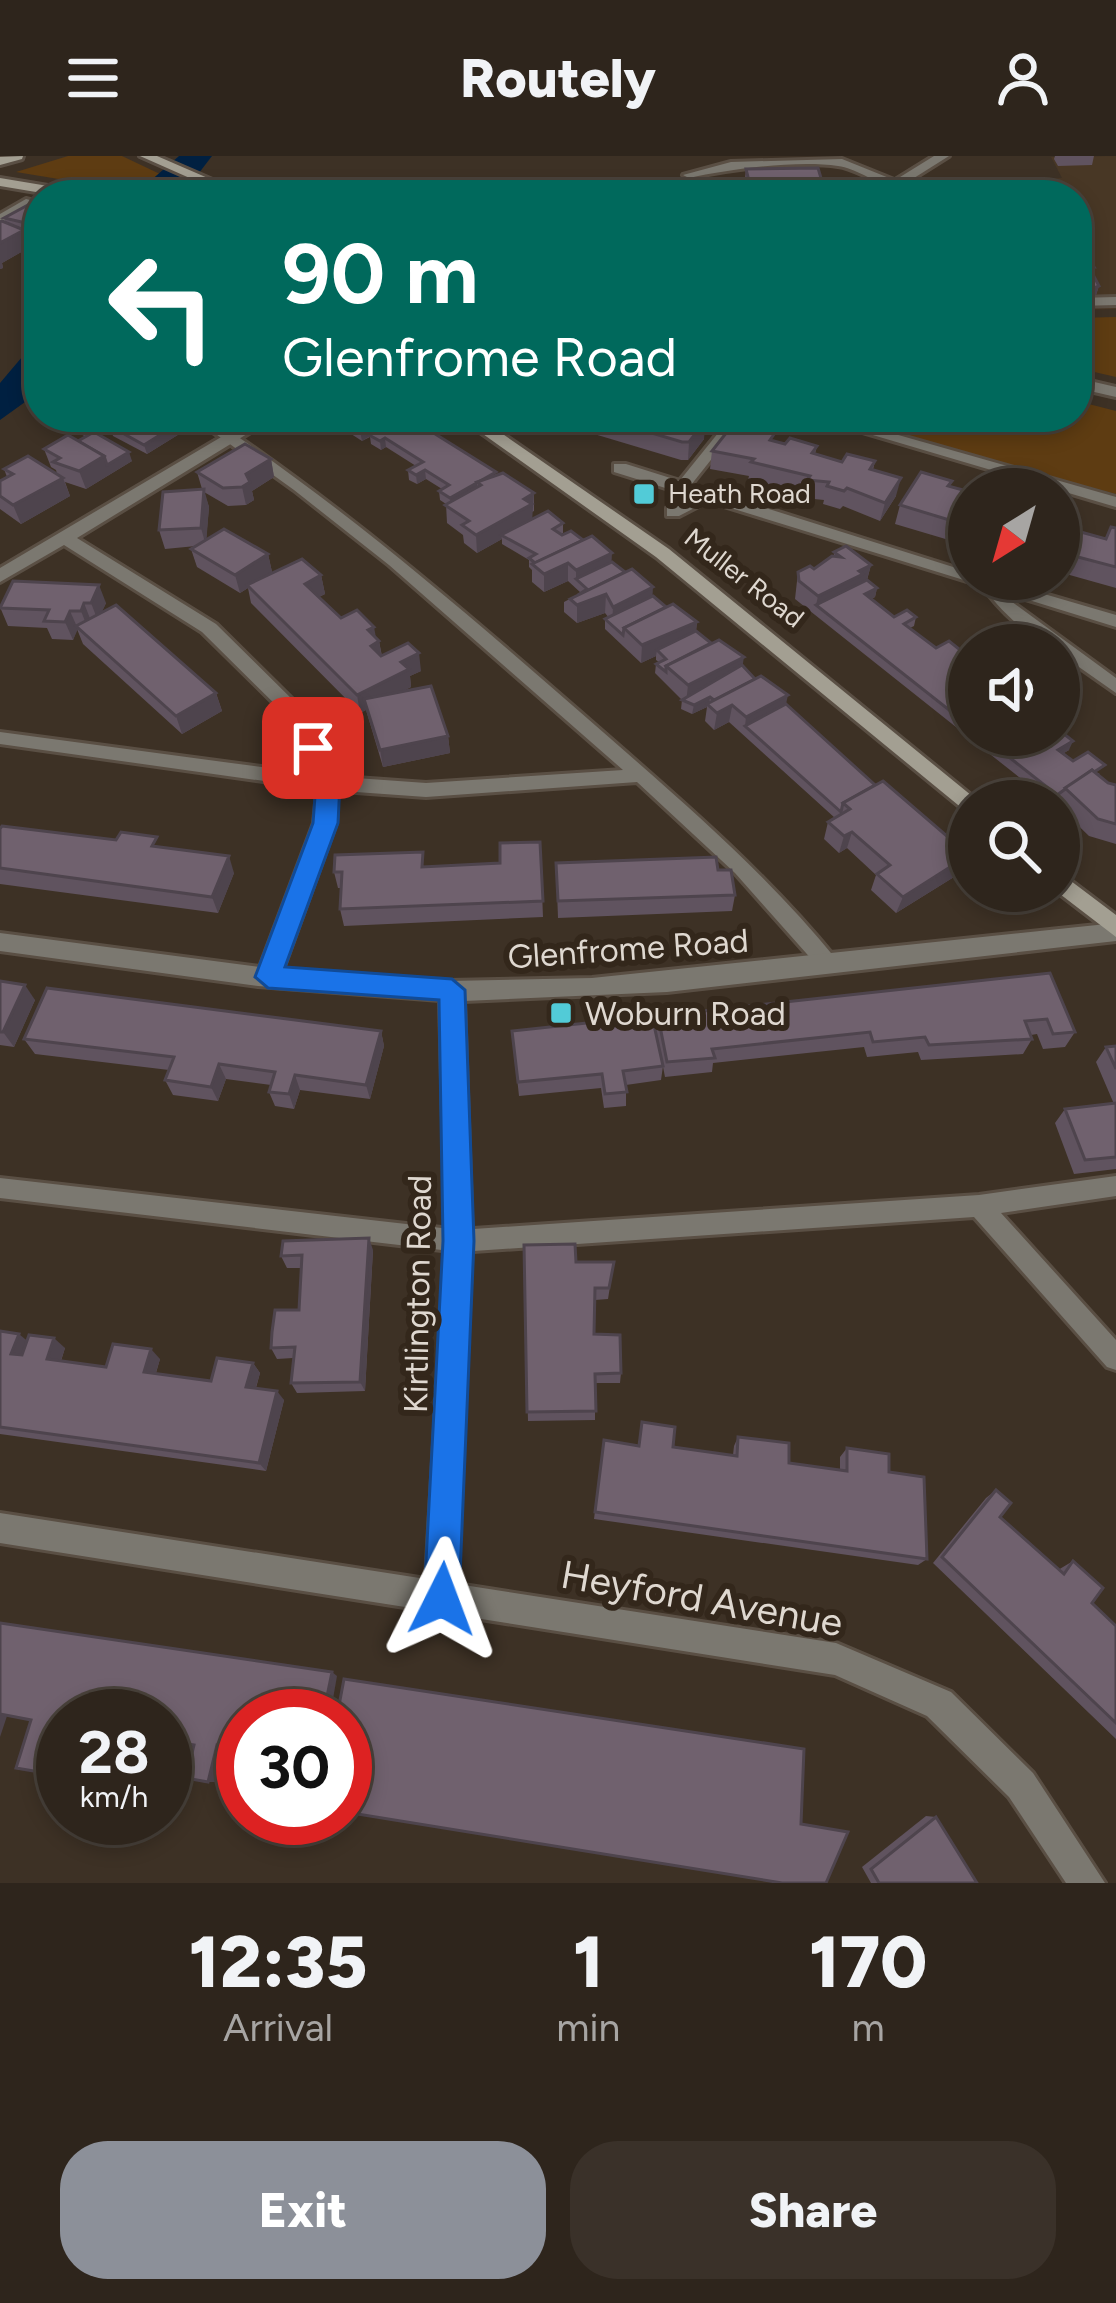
<!DOCTYPE html>
<style>
:root{--surface:#2e251c;--page:#3a3129;--text:#f1f3f6;--muted:#a7a5a3;--line:#49423b;--accent:#8c9099}
body{margin:0;font-family:Figtree,sans-serif;background:var(--page);color:var(--text);height:100vh;display:flex;flex-direction:column;font-size:45px;white-space:nowrap}
*{box-sizing:border-box;margin:0}
p{font-size:39px;color:var(--muted)}
.icon{flex:none;width:66px;height:66px;fill:none;stroke:currentColor;stroke-width:2;stroke-linecap:round;stroke-linejoin:round}
.map{position:relative;height:1727px;overflow:hidden}
.details{display:flex;flex-direction:column;background:var(--surface);flex:1}
.details>*{flex:none}
.banner{position:absolute;left:24px;top:24px;width:1068px;height:252px;border-radius:48px;box-shadow:0 6px 18px #0003,0 0 0 3px var(--line);background:#00695c;color:#fff;overflow:hidden}
.needle{width:78px;rotate:217deg}
.buttons{position:absolute;left:948px;top:312px;display:grid;gap:24px}
.buttons a{display:grid;place-items:center;width:132px;height:132px;border-radius:50%;background:var(--surface);box-shadow:0 6px 18px #0003,0 0 0 3px var(--line);font-size:60px}
.speed{position:absolute;left:36px;top:1533px;display:flex;gap:24px;font-size:60px;font-weight:700;text-align:center}
.speed>*{display:grid;place-content:center;width:156px;height:156px;border-radius:50%;background:var(--surface);box-shadow:0 6px 18px #0003,0 0 0 3px var(--line);line-height:1}
.speed small{font-size:30px;font-weight:400}
.speed .limit{border:18px solid #d22;background:#fff;color:#111}
.pin{position:absolute;display:grid;place-items:center;width:102px;height:102px;color:#fff;margin:-51px;border-radius:24px;box-shadow:0 6px 18px #0006}
.me{position:absolute;width:132px;margin:-66px;rotate:3deg;stroke-linejoin:round;filter:drop-shadow(0 0 9px #0008)}
.turn{display:flex;align-items:center;gap:42px;height:252px;padding:0 60px;font-size:54px}
.turn .icon{width:156px;height:156px;stroke-width:2.5}
.turn b{display:block;font-size:84px;line-height:102px}
.eta{display:flex;justify-content:space-evenly;align-items:center;height:204px;text-align:center}
.eta b{font-size:72px;font-weight:800;line-height:84px}
.action{display:flex;gap:24px;margin-top:auto;padding:24px 60px}
.action a{flex:1;height:138px;border-radius:48px;background:var(--accent);color:#fff;font-size:48px;font-weight:800;line-height:138px;text-align:center}
.action a+a{background:var(--page);color:var(--text)}
header{display:flex;justify-content:space-between;align-items:center;height:156px;padding:0 60px;background:var(--surface);font-size:54px;font-weight:800}
.map>svg:first-child{display:block}
.built{fill:#483725}
.green{fill:#5e3c12}
.water{fill:#002041}
.lines{fill:none;stroke-linecap:round;stroke-linejoin:round}
.lane-casing{stroke:#5a4f44;stroke-width:6}
.street-casing{stroke:#5a4f44;stroke-width:6}
.secondary-casing{stroke:#5a4f44;stroke-width:6}
.lane{fill:#7b7870;fill-rule:evenodd}
.street{fill:#7b7870;fill-rule:evenodd}
.secondary{fill:#a39f92;fill-rule:evenodd}
.wall{fill:#60535f}
.shaded-wall{fill:#4e444d}
.building{fill:#70616e;stroke:#4e444d;stroke-width:3}
.route{fill:#1a73e8;stroke:#114b97;stroke-width:3}
.poi-dot{fill:#52cbd7;stroke:#33271b;stroke-width:4.5}
.labels{text-anchor:middle;stroke-width:12;stroke-linejoin:round;paint-order:stroke}
.far-poi-label{font-size:27px;fill:#dfd8d0;stroke:#33271b;text-anchor:start}
.far-street-label{font-size:27px;fill:#dfd8d0;stroke:#33271b}
.street-label{font-size:33px;fill:#dfd8d0;stroke:#33271b}
.poi-label{font-size:33px;fill:#dfd8d0;stroke:#33271b;text-anchor:start}
.near-street-label{font-size:39px;fill:#dfd8d0;stroke:#33271b}
</style>
<header><svg class="icon" aria-label="menu" viewBox="0 0 24 24"><path d="M4 6h16M4 12h16M4 18h16"/></svg>Routely<svg class="icon" aria-label="person" viewBox="0 0 24 24"><circle cx="12" cy="8" r="4"/><path d="M4 21q1-7 8-7t8 7"/></svg></header>
<div class="map">
<svg width="1116" height="1727" viewBox="0 0 1116 1727">
<rect width="100%" height="100%" fill="#3d3125"/>
<!-- built -->
<polygon class="built" points="1116,0 1116,153 1077,154 1077,39 921,39 974,29 973,25 1062,22 1051,1"/>
<!-- green -->
<g class="green">
<polygon points="68,0 122,0 160,18 134,39 119,39 101,30 16,16"/>
<polygon points="1116,161 1116,221 1077,212 1077,162"/>
<polygon points="1077,245 1116,255 1116,338 840,264 1077,261"/>
</g>
<!-- water -->
<g class="water">
<polygon points="179,0 212,0 182,39 134,39"/>
<polygon points="39,181 39,236 0,264 0,227"/>
</g>
<g class="lines">
<defs>
<g id="lane">
<path d="M842,3L899,26C880,33 858,12 838,10C796,4 730,13 689,22L683,19L731,6Z"/>
<polygon points="1116,141 1116,149 1077,150 1077,142"/>
<path d="M192,261H209C341,349 461,452 580,556C670,635 760,710 836,803L839,809L836,815H822L735,717L637,626L426,641L328,634L0,588V576L328,620L426,627L623,614L389,409L294,334Z"/>
<polygon points="731,261 745,261 687,334 677,334 677,328"/>
<polygon points="812,261 835,261 1116,341 1116,351"/>
<path d="M990,424L996,425L1008,443L1116,522V537L1059,497V489C1033,489 996,450 982,429Z"/>
<polygon points="1116,1020 1116,1040 1001,1057 1116,1184 1116,1214 1107,1211 974,1061 459,1096 0,1042 0,1022 459,1074 979,1039"/>
</g>
<g id="street">
<polygon points="934,0 949,0 887,39 871,39"/>
<polygon points="26,43 38,46 0,68 0,58"/>
<polygon points="1077,222 1116,231 1116,241 1077,232"/>
<polygon points="255,261 275,261 77,382 216,468 307,558 338,627 336,667 283,813 450,825 592,822 1116,767 1116,785 667,836 464,845 472,1085 457,1428 836,1487 951,1536 1033,1617 1105,1727 1066,1727 1009,1641 927,1560 835,1519 0,1387 0,1357 426,1423 446,1085 440,844 258,830 0,795 0,777 260,811 314,667 318,627 289,562 202,476 64,389 0,426 0,412"/>
<polygon points="614,308 626,308 969,416 969,423 993,423 1116,459 1116,471 708,345 679,360 667,360 667,352 691,340 614,316"/>
</g>
<g id="secondary">
<polygon points="23,0 22,3 0,9 0,1"/>
<polygon points="140,0 157,0 247,39 228,39"/>
<polygon points="0,22 78,35 85,39 54,39 0,30"/>
<polygon points="459,261 478,261 669,393 977,644 969,645 969,658 656,401"/>
<polygon points="1059,716 1116,759 1116,781 1056,735 1059,735"/>
</g>
</defs>
<!-- lane casing -->
<use href="#lane" class="lane-casing"/>
<!-- street casing -->
<use href="#street" class="street-casing"/>
<!-- secondary casing -->
<use href="#secondary" class="secondary-casing"/>
<!-- lane -->
<use href="#lane" class="lane"/>
<!-- street -->
<use href="#street" class="street"/>
<!-- secondary -->
<use href="#secondary" class="secondary"/>
</g>
<!-- wall -->
<g class="wall">
<polygon points="1055,0 1094,0 1092,9 1058,10 1054,3"/>
<polygon points="746,13 824,32 823,39 749,39 745,22"/>
<polygon points="39,43 39,86 28,84 30,91 2,107 3,112 0,113 6,67 4,62"/>
<polygon points="1077,99 1094,111 1092,116 1099,130 1096,139 1089,142 1077,142"/>
<polygon points="112,261 114,268 189,272 147,298 113,280 110,271 97,278 132,305 86,333 65,326 70,340 21,368 0,353 0,325 7,321 4,313 57,318 56,314 51,311 44,293 78,285 86,281 68,271 65,262"/>
<polygon points="344,261 408,261 496,320 534,337 534,355 532,356 532,363 563,367 563,377 560,378 612,406 666,451 697,466 696,475 742,509 755,523 786,548 962,716 896,757 871,734 876,719 847,692 839,697 824,683 828,666 835,662 729,566 714,574 705,565 707,551 692,558 681,553 682,544 655,517 656,508 659,506 656,504 656,500 641,507 605,473 605,463 609,462 605,457 577,467 564,456 564,446 581,437 568,425 544,436 532,426 532,414 529,411 529,404 502,388 502,383 477,397 464,387 463,379 447,367 446,348 440,344 439,335 442,333 426,323 417,328 409,324 408,314 416,310 386,291 381,294 371,288 370,281 362,285 345,274 343,265 347,262"/>
<polygon points="554,261 695,261 704,283 688,304 681,304 564,269"/>
<polygon points="775,285 785,288 817,290 815,298 842,306 875,305 873,314 896,340 880,365 843,350 840,353 823,348 824,344 804,342 804,338 748,324 749,320 710,313 712,295"/>
<polygon points="271,303 274,321 252,335 254,344 246,349 228,350 204,336 209,351 206,384 268,398 272,416 266,420 321,419 325,438 319,441 341,462 376,482 379,485 382,500 421,515 410,520 411,531 401,536 448,580 450,597 383,611 366,554 360,557 251,447 248,432 240,437 197,411 191,393 196,390 165,393 159,374 202,333 197,316"/>
<polygon points="950,330 963,334 960,342 969,344 969,390 895,368 900,349"/>
<polygon points="1059,370 1106,382 1116,372 1116,432 1059,416"/>
<polygon points="834,396 871,409 867,424 877,432 875,441 871,443 894,461 916,461 914,470 910,472 969,518 969,579 1059,579 1069,594 1062,598 1073,605 1100,618 1098,619 1108,627 1116,629 1116,688 1089,680 1059,651 1059,644 1049,645 795,443 798,416 814,413 834,400"/>
<polygon points="13,425 106,447 101,457 216,537 222,555 182,578 83,488 77,473 73,484 52,483 47,472 8,470 0,451"/>
<polygon points="0,673 161,691 234,717 218,757 0,728"/>
<polygon points="540,686 543,761 344,770 340,753 341,732 338,732 334,716 500,707"/>
<polygon points="556,707 718,714 735,739 732,755 558,762"/>
<polygon points="1050,817 1075,876 1065,891 1043,893 1037,878 1031,879 1032,883 1023,898 921,904 918,896 867,901 864,891 713,907 712,916 665,921 656,875 658,860"/>
<polygon points="0,825 35,844 14,891 0,889"/>
<polygon points="381,875 384,890 370,943 300,934 294,953 275,950 269,936 271,929 226,923 218,945 173,939 165,924 169,914 35,898 24,883"/>
<polygon points="512,875 663,910 661,924 626,929 626,950 604,952 601,932 519,940"/>
<polygon points="1116,890 1116,1013 1074,1018 1055,967 1065,953 1114,948 1096,906 1106,891"/>
<polygon points="524,1089 576,1106 614,1106 608,1143 595,1144 594,1178 621,1217 620,1227 595,1227 595,1264 528,1265"/>
<polygon points="373,1094 365,1235 297,1237 291,1227 293,1202 277,1203 271,1192 299,1154 302,1112 287,1112 281,1100"/>
<polygon points="0,1175 27,1185 65,1192 61,1205 106,1211 160,1203 156,1217 211,1225 253,1207 260,1217 256,1232 284,1244 266,1315 0,1278"/>
<polygon points="738,1281 789,1307 840,1314 840,1301 847,1292 889,1316 927,1403 918,1409 594,1363 604,1284 638,1290 673,1291 733,1299 734,1290"/>
<polygon points="996,1334 1000,1361 1058,1414 1073,1405 1092,1447 1116,1470 1116,1583 933,1407 986,1342"/>
<polygon points="926,1660 936,1661 977,1727 871,1727 862,1711"/>
</g>
<!-- shaded-wall -->
<g class="shaded-wall">
<polygon points="24,74 30,91 2,107 3,112 0,113 0,87"/>
<polygon points="1099,130 1096,139 1089,142 1092,133"/>
<polygon points="109,261 112,261 115,269 89,283 86,274"/>
<polygon points="187,262 189,272 147,298 144,289"/>
<polygon points="706,264 704,283 688,304 689,286"/>
<polygon points="369,271 370,280 362,285 360,275"/>
<polygon points="385,282 386,291 381,294 380,285"/>
<polygon points="129,296 132,305 86,333 79,315 104,300"/>
<polygon points="271,303 274,321 252,335 254,344 246,349 242,331 246,318"/>
<polygon points="425,314 426,323 417,328 416,319"/>
<polygon points="63,322 70,340 21,368 13,349"/>
<polygon points="901,322 896,340 880,365 885,347"/>
<polygon points="477,326 477,336 451,351 450,342"/>
<polygon points="204,333 209,351 206,390 201,372"/>
<polygon points="534,337 532,366 501,379 502,383 477,397 476,379 524,343"/>
<polygon points="612,397 611,415 576,423 576,414"/>
<polygon points="268,398 272,416 249,431 247,429 248,432 240,437 235,419"/>
<polygon points="568,407 568,425 544,436 544,418"/>
<polygon points="871,409 866,427 816,449 818,440"/>
<polygon points="321,419 325,438 309,446 305,428"/>
<polygon points="99,429 106,447 98,465 91,447"/>
<polygon points="653,431 652,449 612,469 613,451"/>
<polygon points="877,432 875,441 862,448 865,438"/>
<polygon points="606,438 605,457 577,467 577,449"/>
<polygon points="84,447 91,465 88,473 81,455"/>
<polygon points="70,455 78,473 73,484 65,466"/>
<polygon points="697,466 695,484 657,494 656,500 641,507 642,489"/>
<polygon points="374,471 377,487 379,485 382,503 374,507 368,474"/>
<polygon points="419,497 421,515 410,520 411,531 367,553 364,543 366,554 360,557 357,539 401,506"/>
<polygon points="744,501 741,519 686,547 688,529"/>
<polygon points="216,537 222,555 182,578 176,560"/>
<polygon points="758,538 732,551 729,566 714,574 717,557"/>
<polygon points="788,539 784,557 745,570 746,561"/>
<polygon points="710,541 709,549 707,548 707,551 692,558 694,549"/>
<polygon points="448,580 450,597 383,611 380,594"/>
<polygon points="1073,585 1069,594 1054,603 1058,594"/>
<polygon points="852,676 847,692 839,697 844,680"/>
<polygon points="229,700 234,717 218,757 212,741"/>
<polygon points="969,700 962,716 896,757 903,741"/>
<polygon points="25,829 35,844 14,891 3,876"/>
<polygon points="381,875 384,890 370,943 366,929"/>
<polygon points="219,908 226,923 218,945 211,931"/>
<polygon points="295,919 300,934 294,953 289,938"/>
<polygon points="369,1082 373,1094 365,1235 360,1226"/>
<polygon points="19,1178 31,1188 24,1208 11,1198"/>
<polygon points="54,1182 65,1192 58,1213 47,1203"/>
<polygon points="151,1193 160,1203 153,1226 144,1216"/>
<polygon points="253,1207 260,1217 253,1241 246,1231"/>
<polygon points="277,1235 284,1244 266,1315 259,1307"/>
<polygon points="332,1516 337,1520 330,1560 323,1560"/>
<polygon points="0,1558 7,1560 0,1581"/>
<polygon points="217,1589 226,1591 218,1626 208,1626"/>
</g>
<!-- building -->
<g class="building">
<polygon points="818,12 824,32 812,32 812,39 767,39 764,33 751,33 746,13"/>
<polygon points="39,43 39,70 4,62"/>
<polygon points="2,65 24,74 0,87 0,66"/>
<polygon points="1077,99 1086,99 1094,111 1089,111 1099,130 1092,133 1077,133"/>
<polygon points="67,261 109,261 86,274 65,262"/>
<polygon points="139,261 184,261 187,262 144,289 110,270 121,264 128,268"/>
<polygon points="349,261 408,261 496,316 450,342 439,335 449,329 425,314 416,319 408,314 423,306 385,282 380,285 369,279 376,275 369,271 360,275 343,265"/>
<polygon points="598,261 695,261 706,264 689,286 682,286"/>
<polygon points="751,266 777,274 770,284 785,288 790,282 817,290 812,297 842,306 847,298 875,305 870,313 901,322 885,347 847,332 844,335 827,330 829,326 807,324 810,320 751,306 754,303 712,295 734,267 747,271"/>
<polygon points="94,276 129,296 107,309 104,300 78,285"/>
<polygon points="68,279 104,300 79,315 53,306 60,302 44,293"/>
<polygon points="245,288 271,303 246,318 250,326 242,331 223,332 197,316"/>
<polygon points="28,300 63,322 13,349 0,340 0,325 13,318 4,313"/>
<polygon points="921,316 952,325 948,330 963,334 959,341 969,344 969,370 900,349"/>
<polygon points="503,317 534,337 524,343 532,348 476,379 462,369 469,365 445,349 481,329 477,326"/>
<polygon points="204,333 201,372 159,374 163,336"/>
<polygon points="548,355 563,367 553,373 562,379 571,375 583,384 535,407 529,402 536,398 501,379"/>
<polygon points="1059,370 1106,383 1111,371 1116,372 1116,411 1059,396"/>
<polygon points="224,373 268,398 235,419 191,393"/>
<polygon points="592,380 612,397 576,414 568,407 544,418 532,408"/>
<polygon points="846,390 871,409 859,415 863,418 818,440 799,425 798,416 810,410 814,413 832,400 841,401 834,396"/>
<polygon points="302,403 321,419 305,428 341,462 357,454 374,471 368,474 379,485 371,490 381,500 408,487 419,497 401,506 409,513 357,539 247,429"/>
<polygon points="612,406 625,416 578,439 587,433 576,423"/>
<polygon points="632,413 653,431 613,451 606,438 577,449 570,443"/>
<polygon points="867,424 877,432 865,438 894,461 907,454 916,461 904,468 936,492 949,485 969,501 969,507 961,511 969,518 969,547 961,552 958,561 816,449"/>
<polygon points="13,425 99,429 91,447 84,447 81,455 70,455 65,466 44,465 49,454 0,452"/>
<polygon points="653,440 666,451 624,472 623,479 605,463"/>
<polygon points="673,448 697,466 642,489 624,472"/>
<polygon points="116,449 216,537 176,560 76,470"/>
<polygon points="696,475 711,487 666,510 666,516 656,508 666,503 657,494"/>
<polygon points="719,484 744,501 688,529 666,510"/>
<polygon points="742,509 755,523 714,544 710,541 694,549 682,544"/>
<polygon points="761,520 788,539 746,561 732,549 717,557 707,548"/>
<polygon points="431,530 448,580 380,594 364,543"/>
<polygon points="969,547 969,559 961,552"/>
<polygon points="786,548 875,629 843,647 841,656 745,570"/>
<polygon points="1059,574 1073,585 1058,594 1073,605 1088,596 1105,609 1094,616 1092,614 1057,639 986,583 992,579 1059,579"/>
<polygon points="1092,614 1108,627 1116,629 1116,668 1098,663 1065,632"/>
<polygon points="883,625 969,699 903,741 877,718 890,709 852,676 844,680 828,666 850,653 843,647"/>
<polygon points="2,670 116,684 121,676 157,681 152,690 229,700 212,741 0,712 0,673"/>
<polygon points="540,686 543,745 340,753 342,716 334,716 335,699 423,696 422,711 500,707 500,687"/>
<polygon points="716,701 718,714 731,714 735,739 558,745 556,707"/>
<polygon points="1050,817 1075,876 1053,878 1047,863 1025,865 1032,883 929,889 925,881 873,886 870,876 712,893 715,902 667,906 658,860"/>
<polygon points="0,825 25,829 3,876 0,876"/>
<polygon points="47,832 381,875 366,929 295,919 289,938 269,936 275,916 219,908 211,931 165,924 174,901 24,883"/>
<polygon points="652,860 663,910 623,915 627,936 605,938 602,918 518,926 512,875"/>
<polygon points="1116,890 1116,913 1106,891"/>
<polygon points="1116,947 1116,1001 1085,1004 1065,953"/>
<polygon points="369,1082 360,1226 291,1227 295,1191 271,1192 272,1176 275,1154 299,1154 302,1099 281,1100 283,1085"/>
<polygon points="575,1088 576,1106 614,1106 609,1132 595,1132 594,1178 620,1179 621,1217 595,1218 596,1255 527,1256 524,1089"/>
<polygon points="0,1175 19,1178 11,1198 22,1199 29,1179 54,1182 47,1203 106,1211 113,1188 151,1193 144,1216 211,1225 217,1202 253,1207 246,1231 277,1235 259,1307 0,1271"/>
<polygon points="642,1266 675,1271 673,1291 737,1300 738,1281 789,1287 789,1307 847,1315 847,1292 889,1298 889,1316 924,1321 927,1403 595,1356 604,1284 639,1290"/>
<polygon points="996,1334 1011,1347 1000,1361 1064,1418 1073,1405 1103,1432 1092,1447 1116,1470 1116,1567 942,1401"/>
<polygon points="0,1467 332,1516 323,1560 243,1560 243,1593 217,1589 208,1626 186,1622 194,1589 165,1584 165,1560 63,1560 63,1620 16,1612 31,1564 0,1558"/>
<polygon points="344,1523 804,1593 801,1668 848,1676 826,1727 782,1727 345,1656 345,1560 337,1560"/>
<polygon points="936,1661 977,1727 879,1727 871,1713"/>
</g>
<!-- route -->
<polygon class="route" points="313,584 321,587 340,627 338,667 285,811 452,823 465,834 474,1085 459,1443 454,1455 442,1461 429,1455 424,1443 443,1085 439,844 268,832 255,821 313,667 316,627 301,592"/>
<!-- markers -->
<g class="poi-dot">
<rect x="632" y="326" width="24" height="24" rx="6"/>
<rect x="549" y="845" width="24" height="24" rx="6"/>
</g>
<g class="labels">
<!-- far-poi labels -->
<g class="far-poi-label">
<text x="668" y="347">Heath Road</text>
</g>
<!-- far-street labels -->
<g class="far-street-label">
<text transform="translate(744 422) rotate(38)" y="9">Muller Road</text>
</g>
<!-- street labels -->
<g class="street-label">
<text transform="translate(628 792) rotate(-4)" y="12">Glenfrome Road</text>
<text transform="translate(417 1138) rotate(-89)" y="12">Kirtlington Road</text>
</g>
<!-- poi labels -->
<g class="poi-label">
<text x="585" y="869">Woburn Road</text>
</g>
<!-- near-street labels -->
<g class="near-street-label">
<text transform="translate(702 1442) rotate(10)" y="14">Heyford Avenue</text>
</g>
</g>
</svg>
<div class="buttons">
<a><svg class="needle" viewBox="-14 -14 28 28"><path d="M0-13l5 13h-10z" fill="#e53935"/><path d="M0 13l5-13h-10z" fill="#a7a5a3"/></svg></a>
<a><svg class="icon" aria-label="sound" viewBox="0 0 24 24"><path d="M4 9h4l5-4v14l-5-4H4zM17 9q2 3 0 6"/></svg></a>
<a><svg class="icon" aria-label="search" viewBox="0 0 24 24"><circle cx="10" cy="10" r="6"/><path d="M15 15l6 6"/></svg></a>
</div>
<div class="speed"><div>28<small>km/h</small></div><div class="limit">30</div></div>
<div class="pin" style="left:313px;top:592px;background:#d93025"><svg class="icon" aria-label="arrive" viewBox="0 0 24 24"><path d="M6 21V4h12l-3 4 3 4H6"/></svg></div>
<svg class="me" style="left:442px;top:1443px" viewBox="-20 -20 40 40"><path d="M0-17L14 15 0 8-14 15z" fill="#1a73e8" stroke="#fff" stroke-width="4"/></svg>
<div class="banner">
<div class="turn"><svg class="icon" aria-label="left" viewBox="0 0 24 24"><path d="M17 20v-9H6M10 6l-5 5 5 5"/></svg><div><b>90 m</b>Glenfrome Road</div></div>
</div>
</div>
<section class="details">
<div class="eta">
<div><b>12:35</b><p>Arrival</p></div>
<div><b>1</b><p>min</p></div>
<div><b>170</b><p>m</p></div>
</div>
<div class="action"><a>Exit</a><a>Share</a></div>
</section>
